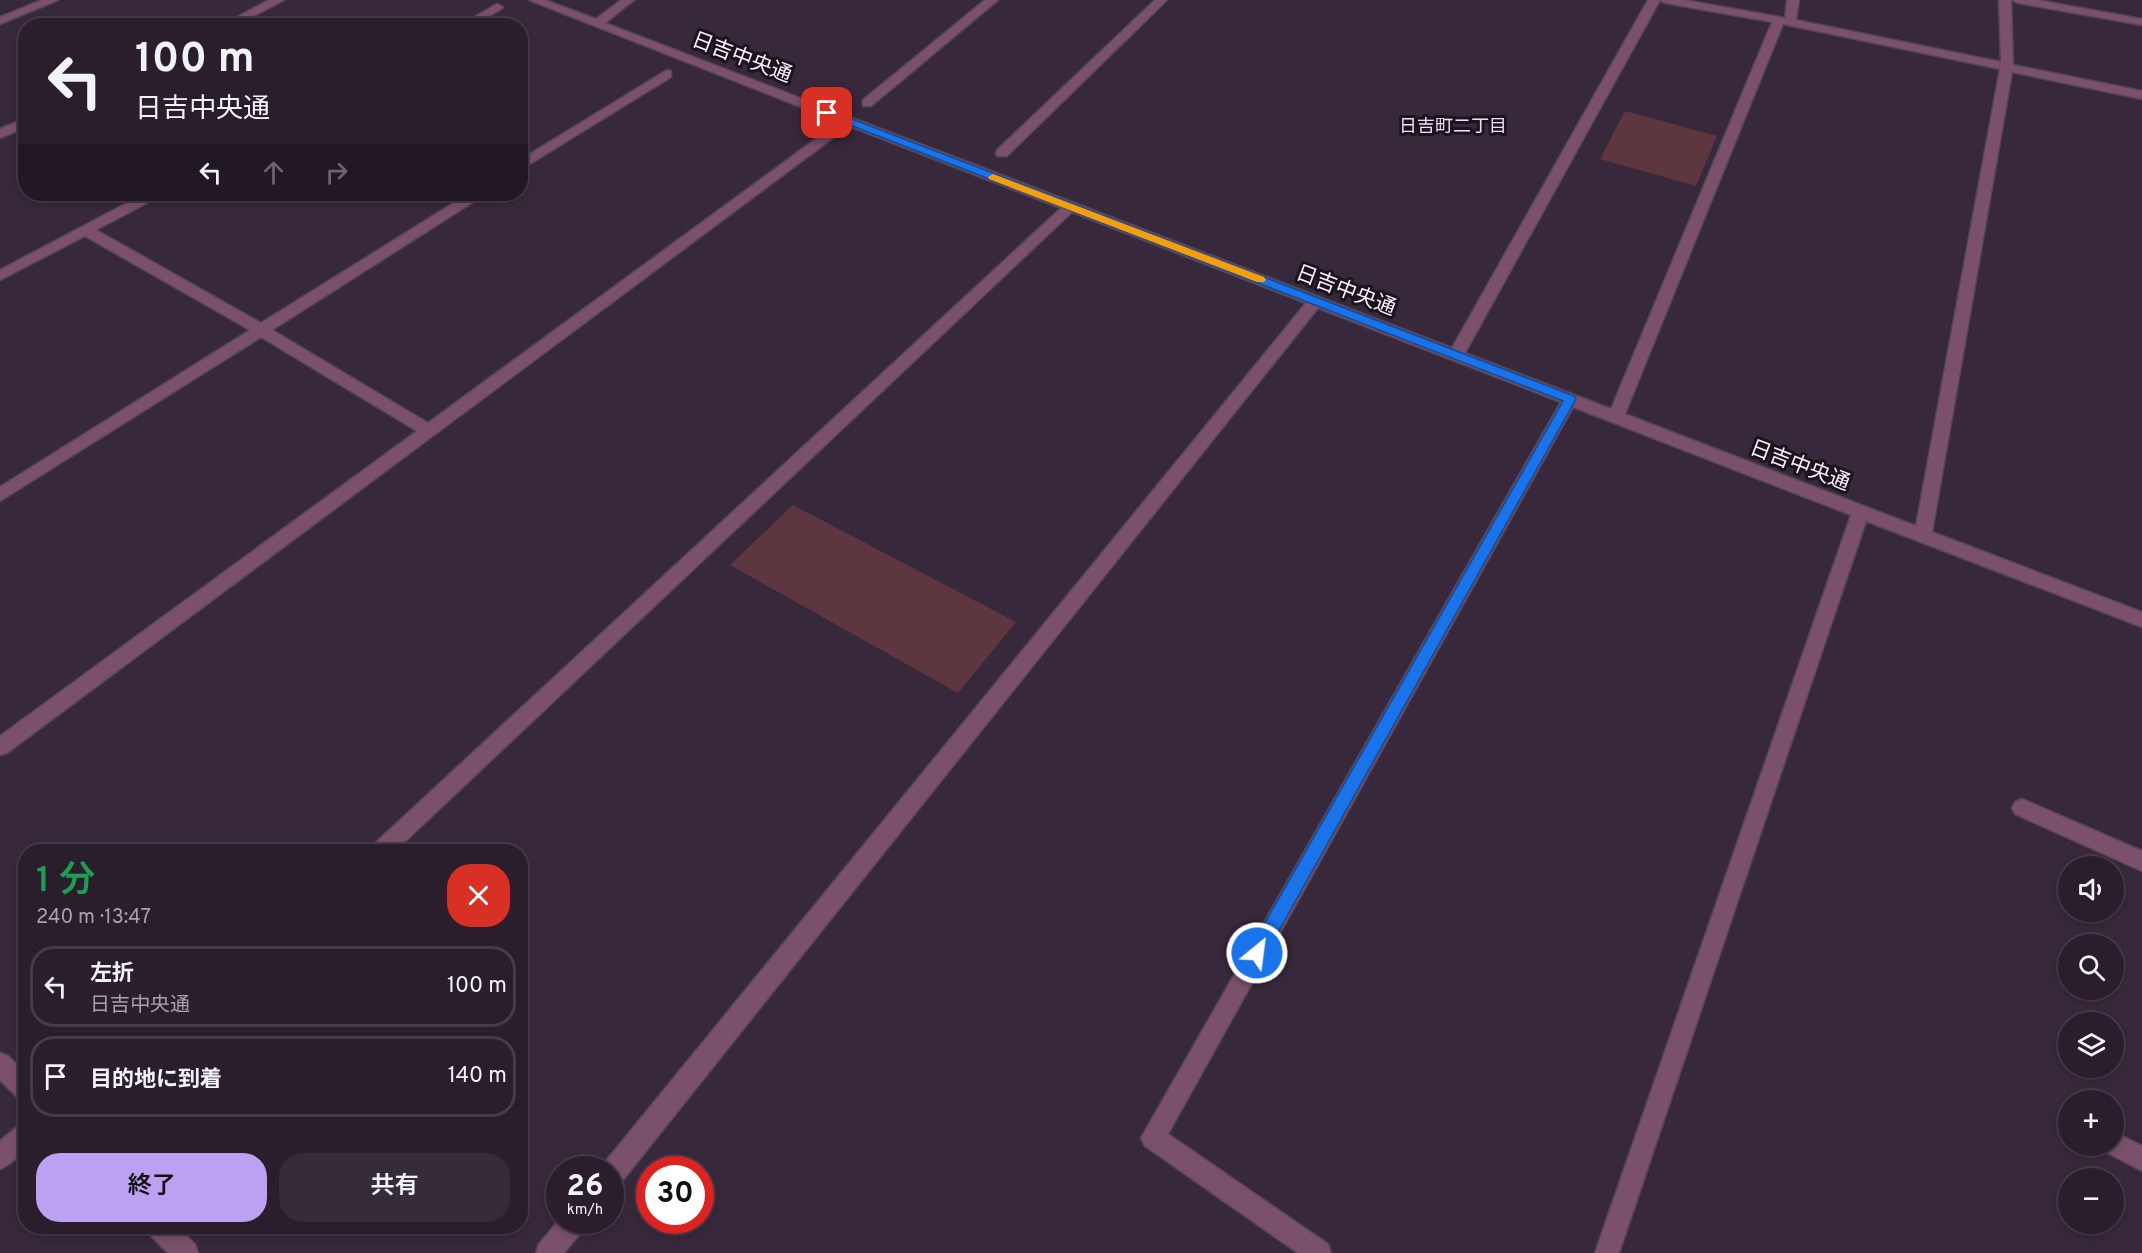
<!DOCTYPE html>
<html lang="ja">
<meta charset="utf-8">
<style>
:root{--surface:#2a1e2c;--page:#362b38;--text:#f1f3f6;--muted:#a5a2a9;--line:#463c48;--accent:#bca0f2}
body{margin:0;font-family:Overpass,"Noto Sans JP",sans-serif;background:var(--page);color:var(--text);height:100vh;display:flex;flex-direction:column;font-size:22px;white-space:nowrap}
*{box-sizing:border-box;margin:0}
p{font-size:20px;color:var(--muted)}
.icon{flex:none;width:33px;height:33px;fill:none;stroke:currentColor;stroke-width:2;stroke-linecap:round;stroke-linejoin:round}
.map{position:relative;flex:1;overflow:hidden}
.sheet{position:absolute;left:18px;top:844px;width:510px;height:390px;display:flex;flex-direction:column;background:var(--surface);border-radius:24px;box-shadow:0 3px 9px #0003,0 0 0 2px var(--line)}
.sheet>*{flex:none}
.hud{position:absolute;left:18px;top:18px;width:510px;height:183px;border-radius:24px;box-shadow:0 3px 9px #0003,0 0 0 2px var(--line);background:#2a1e2c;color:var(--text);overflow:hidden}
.tools{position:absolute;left:2058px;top:856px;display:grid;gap:12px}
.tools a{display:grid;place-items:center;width:66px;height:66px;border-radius:50%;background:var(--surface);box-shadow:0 3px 9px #0003,0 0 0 2px var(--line);font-size:30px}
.speed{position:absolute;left:546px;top:1156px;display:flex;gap:12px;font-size:30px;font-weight:700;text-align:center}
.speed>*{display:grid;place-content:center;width:78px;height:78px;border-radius:50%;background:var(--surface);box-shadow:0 3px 9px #0003,0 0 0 2px var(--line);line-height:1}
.speed small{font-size:15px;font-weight:400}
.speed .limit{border:9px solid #d22;background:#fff;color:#111}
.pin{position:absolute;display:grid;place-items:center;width:51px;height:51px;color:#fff;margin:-26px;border-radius:12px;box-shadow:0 3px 9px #0006}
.me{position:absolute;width:66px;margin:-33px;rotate:29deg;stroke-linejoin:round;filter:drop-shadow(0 0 4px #0008)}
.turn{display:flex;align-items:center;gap:21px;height:126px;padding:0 18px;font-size:27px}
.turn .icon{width:78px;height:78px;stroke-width:2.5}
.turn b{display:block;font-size:42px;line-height:51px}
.lanes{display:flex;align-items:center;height:57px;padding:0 18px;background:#0003;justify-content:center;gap:30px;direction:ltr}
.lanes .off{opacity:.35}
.round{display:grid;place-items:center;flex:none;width:63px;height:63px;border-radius:24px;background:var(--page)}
.summary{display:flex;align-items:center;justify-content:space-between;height:102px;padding:0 18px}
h1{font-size:36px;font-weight:600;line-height:45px;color:#1e9e55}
.button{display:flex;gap:12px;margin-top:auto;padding:12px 18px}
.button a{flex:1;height:69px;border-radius:24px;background:var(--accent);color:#111;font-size:24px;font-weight:600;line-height:69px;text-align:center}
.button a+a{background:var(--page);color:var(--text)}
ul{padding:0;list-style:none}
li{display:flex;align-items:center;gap:18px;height:81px;margin:0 12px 9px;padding:0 6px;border:3px solid var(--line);border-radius:24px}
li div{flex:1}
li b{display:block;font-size:22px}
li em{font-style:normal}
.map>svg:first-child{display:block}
.green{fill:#5e3640}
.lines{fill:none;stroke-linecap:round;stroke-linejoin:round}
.minor-casing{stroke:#534456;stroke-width:3}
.minor{fill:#7a506b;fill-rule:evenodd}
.route{fill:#1a73e8;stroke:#114b97;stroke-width:1.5}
.slow{fill:#f59e0b}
.labels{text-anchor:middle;stroke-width:6;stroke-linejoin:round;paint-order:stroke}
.far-neighbourhood-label{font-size:18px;fill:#f0dcf5;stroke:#1b141d}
.street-label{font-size:21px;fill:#faf0fd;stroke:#1b141d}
</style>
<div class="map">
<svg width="2142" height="1253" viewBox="0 0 2142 1253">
<rect width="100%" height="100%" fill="#38283b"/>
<!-- green -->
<g class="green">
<polygon points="1625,111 1717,136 1696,186 1600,159"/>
<polygon points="793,505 1016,622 958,693 730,565"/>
</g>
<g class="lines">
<defs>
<g id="minor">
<polygon points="42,0 58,0 0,24 0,17"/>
<polygon points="269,0 284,0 235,26 220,26"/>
<path d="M529,0H545L596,19L621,0H634L605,23L1452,348L1648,0H1684L1785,18L1787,0H1799L1796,20L2001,62L1999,0H2011L2013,65L2142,91V99L2012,72L1932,532L2142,612V627L1866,521L1619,1253H1595L1851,515L1573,407L1168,1134L1328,1244L1331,1253H1298L1145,1146L1141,1138L1561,402L1318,308L619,1185L610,1188V1170H600L601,1167L1306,303L1072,212L394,852H370L373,845L1061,208L849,126L7,753L0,755V736L417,431L261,337L0,501V487L250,330L85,236L0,280V270L144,194H159L158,197L96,230L261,323L468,194H482L481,197L272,330L428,423L839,122ZM1660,0L1665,3L1772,22L1611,409L1465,353ZM1783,24L2000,69L1916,526L1625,414Z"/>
<polygon points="985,0 998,0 871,106 863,106 863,100"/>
<polygon points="1155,0 1167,0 1007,156 997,156 996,153 997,150"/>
<polygon points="2012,0 2037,0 2142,19 2142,25 2018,3"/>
<polygon points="497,4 503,7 501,9 473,26 459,26"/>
<polygon points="667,70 671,71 671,77 520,170 520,160"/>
<polygon points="26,118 26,127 0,138 0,129"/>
<polygon points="2022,799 2142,851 2142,871 2015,814 2012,808 2015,802"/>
<polygon points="0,1053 8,1056 26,1073 26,1101 18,1098 0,1080"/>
<polygon points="26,1122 26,1150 8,1165 0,1169 0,1141 18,1126"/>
<polygon points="2114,1132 2142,1146 2142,1171 2106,1152 2103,1146 2114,1146"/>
<polygon points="560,1219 586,1221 583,1230 564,1253 536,1253 539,1244"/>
<polygon points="148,1227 177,1227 195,1244 198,1253 168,1253 151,1236"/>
</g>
</defs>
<!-- minor casing -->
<use href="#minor" class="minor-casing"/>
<!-- minor -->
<use href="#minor" class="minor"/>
</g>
<!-- route -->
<polygon class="route" points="824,111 831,111 1574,396 1576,399 1263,959 1257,961 1251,959 1249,953 1251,947 1563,401 824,115"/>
<!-- slow -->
<polygon class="slow" points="993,174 1264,277 1266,280 1264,282 1257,282 989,179 988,177"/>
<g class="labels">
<!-- far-neighbourhood labels -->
<g class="far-neighbourhood-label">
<text x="1453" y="132">日吉町二丁目</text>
</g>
<!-- street labels -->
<g class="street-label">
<text transform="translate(742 57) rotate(21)" y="7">日吉中央通</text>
<text transform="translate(1346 290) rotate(21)" y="7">日吉中央通</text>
<text transform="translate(1800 465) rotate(21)" y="7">日吉中央通</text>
</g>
</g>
</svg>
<div class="tools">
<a><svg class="icon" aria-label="sound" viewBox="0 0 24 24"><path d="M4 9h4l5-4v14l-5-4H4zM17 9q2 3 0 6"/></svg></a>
<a><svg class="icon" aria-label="search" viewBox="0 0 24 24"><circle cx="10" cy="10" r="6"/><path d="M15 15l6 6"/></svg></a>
<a><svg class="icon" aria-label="layers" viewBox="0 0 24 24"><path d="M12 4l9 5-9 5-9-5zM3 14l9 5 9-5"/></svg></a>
<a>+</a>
<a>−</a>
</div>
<div class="speed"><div>26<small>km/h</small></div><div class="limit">30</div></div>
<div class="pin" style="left:827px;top:113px;background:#d93025"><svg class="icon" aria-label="arrive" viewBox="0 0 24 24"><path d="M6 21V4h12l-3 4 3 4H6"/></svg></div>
<svg class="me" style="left:1257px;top:953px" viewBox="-20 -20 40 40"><circle r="17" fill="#1a73e8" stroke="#fff" stroke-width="3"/><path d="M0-11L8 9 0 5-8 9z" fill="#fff"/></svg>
<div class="hud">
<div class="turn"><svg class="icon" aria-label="left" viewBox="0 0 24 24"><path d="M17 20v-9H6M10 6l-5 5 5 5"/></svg><div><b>100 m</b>日吉中央通</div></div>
<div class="lanes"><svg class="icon" aria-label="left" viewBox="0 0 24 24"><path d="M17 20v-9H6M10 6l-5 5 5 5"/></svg><svg class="icon off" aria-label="ahead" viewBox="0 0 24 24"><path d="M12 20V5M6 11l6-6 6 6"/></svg><svg class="icon off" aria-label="right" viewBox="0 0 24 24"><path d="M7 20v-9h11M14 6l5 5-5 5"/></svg></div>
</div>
<section class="sheet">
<div class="summary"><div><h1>1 分</h1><p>240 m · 13:47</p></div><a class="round" style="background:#d93025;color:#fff"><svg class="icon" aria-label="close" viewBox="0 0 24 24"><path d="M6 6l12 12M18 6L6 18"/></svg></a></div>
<ul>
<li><svg class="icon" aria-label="left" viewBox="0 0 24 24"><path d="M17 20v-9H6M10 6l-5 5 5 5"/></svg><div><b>左折</b><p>日吉中央通</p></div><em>100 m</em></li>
<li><svg class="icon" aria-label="arrive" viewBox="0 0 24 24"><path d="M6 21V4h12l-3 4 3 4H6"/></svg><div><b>目的地に到着</b></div><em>140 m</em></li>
</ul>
<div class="button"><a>終了</a><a>共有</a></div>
</section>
</div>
